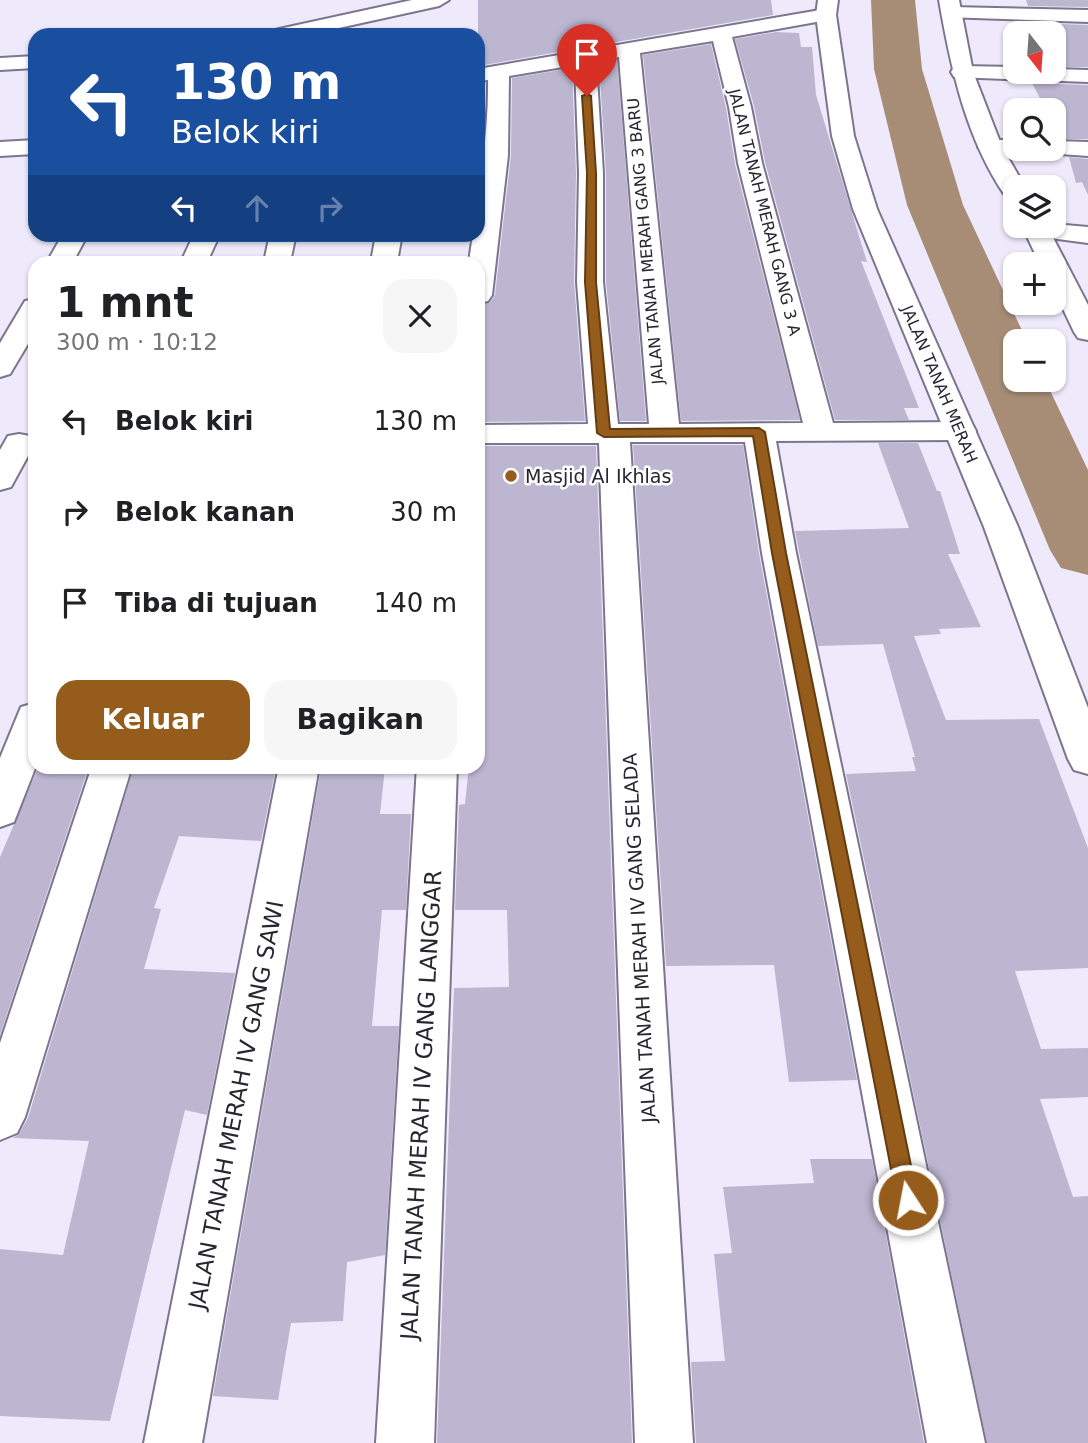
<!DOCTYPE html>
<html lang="id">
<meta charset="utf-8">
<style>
:root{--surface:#fff;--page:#f6f6f6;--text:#202124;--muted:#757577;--accent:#965c1b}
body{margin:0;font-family:"DejaVu Sans",sans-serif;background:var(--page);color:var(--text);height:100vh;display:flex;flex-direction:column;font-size:26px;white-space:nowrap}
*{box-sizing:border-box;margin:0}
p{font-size:23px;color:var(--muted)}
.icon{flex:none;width:38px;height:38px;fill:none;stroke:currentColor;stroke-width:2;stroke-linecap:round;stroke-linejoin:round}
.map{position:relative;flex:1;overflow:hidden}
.sheet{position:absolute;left:28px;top:256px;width:457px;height:518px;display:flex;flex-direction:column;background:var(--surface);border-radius:21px;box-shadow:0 2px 5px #0004}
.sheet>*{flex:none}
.banner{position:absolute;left:28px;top:28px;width:457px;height:214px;border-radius:21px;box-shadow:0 2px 5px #0004;background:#1a4fa0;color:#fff;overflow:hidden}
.needle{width:46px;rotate:163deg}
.fabs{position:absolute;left:1003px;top:21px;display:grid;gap:14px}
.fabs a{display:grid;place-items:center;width:63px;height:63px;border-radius:14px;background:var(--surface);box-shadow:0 2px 5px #0004;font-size:35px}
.pin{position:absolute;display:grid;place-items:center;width:60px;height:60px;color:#fff;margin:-72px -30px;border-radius:50% 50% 50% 0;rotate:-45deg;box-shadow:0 0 7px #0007}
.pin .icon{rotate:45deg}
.me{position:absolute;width:77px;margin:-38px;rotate:349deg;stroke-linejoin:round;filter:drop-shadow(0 0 5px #0008)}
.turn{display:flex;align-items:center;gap:24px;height:147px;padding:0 28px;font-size:32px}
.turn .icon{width:91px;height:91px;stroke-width:2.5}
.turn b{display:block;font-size:49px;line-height:60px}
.lanes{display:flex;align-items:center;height:66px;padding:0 28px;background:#0003;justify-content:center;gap:35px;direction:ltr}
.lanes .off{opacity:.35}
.round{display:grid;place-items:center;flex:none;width:74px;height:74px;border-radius:21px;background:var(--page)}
.head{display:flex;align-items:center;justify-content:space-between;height:119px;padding:0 28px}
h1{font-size:42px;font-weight:800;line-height:52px}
.cta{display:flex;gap:14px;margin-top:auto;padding:14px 28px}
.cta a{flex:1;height:80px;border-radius:21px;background:var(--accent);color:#fff;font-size:28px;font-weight:800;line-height:80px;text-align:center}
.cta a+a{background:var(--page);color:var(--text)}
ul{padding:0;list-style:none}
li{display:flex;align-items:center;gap:21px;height:91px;padding:0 28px}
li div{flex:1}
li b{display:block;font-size:26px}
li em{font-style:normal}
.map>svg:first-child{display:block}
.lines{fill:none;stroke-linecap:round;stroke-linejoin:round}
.river{fill:#a78d76;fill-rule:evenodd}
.building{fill:#bcb6d1}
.minor-casing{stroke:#7b758e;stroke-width:4}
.tertiary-casing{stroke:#7b758e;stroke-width:4}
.minor{fill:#fff;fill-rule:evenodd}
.tertiary{fill:#fff;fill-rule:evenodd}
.route{fill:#965c1b;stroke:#623c12;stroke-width:2}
.poi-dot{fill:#965c1b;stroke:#fff;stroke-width:2.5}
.labels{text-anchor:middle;stroke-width:5;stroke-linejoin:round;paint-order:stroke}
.far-street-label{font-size:16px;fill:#282630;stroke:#fff}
.poi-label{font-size:19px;fill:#282630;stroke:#fff;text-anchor:start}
.street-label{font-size:19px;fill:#282630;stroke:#fff}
.near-street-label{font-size:23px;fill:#282630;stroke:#fff}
</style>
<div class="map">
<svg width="1088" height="1443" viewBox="0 0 1088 1443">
<rect width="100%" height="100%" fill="#eeeafb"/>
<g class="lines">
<!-- river -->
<polygon class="river" points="871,0 915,0 922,69 963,205 1027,341 1015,341 1015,380 1045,380 1088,470 1088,575 1061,568 1050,550 907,205 874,69"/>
</g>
<!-- building -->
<g class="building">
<polygon points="478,0 771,0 773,15 478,66"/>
<polygon points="1026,0 1088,0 1088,7 1028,6"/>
<polygon points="1032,23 1088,25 1088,67 1054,67 1054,33 1035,33"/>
<polygon points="776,32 799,33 801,47 812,47 816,95 867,262 861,261 919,408 904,408 909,420 835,420 765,162 754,106 735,39"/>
<polygon points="711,44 726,108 735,164 800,420 681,421 643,55"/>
<polygon points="617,60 646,421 620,421 606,282 606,173 599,63"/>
<polygon points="572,68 576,173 574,282 585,421 478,422 480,305 490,302 495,295 511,155 512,78"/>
<polygon points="478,83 485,83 478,188"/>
<polygon points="1032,83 1088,85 1088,139 1060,139 1054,126 1054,110 1046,110"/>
<polygon points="1069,157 1088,159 1088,195 1082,182 1076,183"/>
<polygon points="878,443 918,443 937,491 940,491 960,554 948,554 981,627 939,629 941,634 914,636 946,720 1039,719 1088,848 1088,968 1015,971 1041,1049 1088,1048 1088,1097 1040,1099 1073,1197 1088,1196 1088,1443 987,1443 846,774 916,771 912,757 915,757 883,644 818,646 799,552 795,531 909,528"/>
<polygon points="633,445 743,445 759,553 857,1080 789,1082 774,965 666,966"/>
<polygon points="478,446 596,446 632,1443 437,1443 454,988 509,987 507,910 455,910 459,805 465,804 469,766 478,766"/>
<polygon points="39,766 89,766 0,1035 0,857"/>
<polygon points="134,766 276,768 261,841 179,836 154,908 161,909 144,969 235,973 207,1115 185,1110 110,1421 0,1416 0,1249 63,1255 89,1141 13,1138 19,1134 28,1118"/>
<polygon points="321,768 385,768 380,814 411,814 406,910 382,910 372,1026 399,1026 385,1255 347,1262 343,1321 291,1323 278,1400 213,1396"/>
<polygon points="810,1159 872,1159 924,1443 696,1443 691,1362 725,1361 714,1254 732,1253 723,1187 814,1183"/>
</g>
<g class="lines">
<defs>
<g id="minor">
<polygon points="412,0 449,0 439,6 307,35 269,35 272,31 279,29"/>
<polygon points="952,7 1088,10 1088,22 945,17 942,13"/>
<path d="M826,9L833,11L836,15L833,19L732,37L751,107L762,163L833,423L961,422L972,424L976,431L972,438L961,440L776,441L796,553L985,1443H927L762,553L745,442H630L693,1443H635L599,443H478V425L588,424L577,282L579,173L575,65L509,76L508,155L492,295L488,301L478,303V262H469L473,234H478C478,183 489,132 488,80L478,81V69ZM713,41L729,107L738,163L803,423L679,424L640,53ZM619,57L649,424H618L603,282V173L596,61Z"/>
<polygon points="35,56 35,68 0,70 0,58"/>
<polygon points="962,66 1015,67 1015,72 1054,72 1054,69 1088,70 1088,82 954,77 951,72 954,67"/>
<polygon points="35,140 35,154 0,156 0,142"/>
<polygon points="990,140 1015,140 1015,149 1025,149 1015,154 982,152 978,147 982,142"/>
<polygon points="1054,141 1088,142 1088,156 1046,153 1043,149 1054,149"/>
<polygon points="1054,224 1088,227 1088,243 1027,235 1023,230 1026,226"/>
<polygon points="63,234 88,234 73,262 47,262"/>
<polygon points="194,234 220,234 207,262 181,262"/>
<polygon points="270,234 296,234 290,262 264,262"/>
<polygon points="376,234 402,234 397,262 371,262"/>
<polygon points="35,299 35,332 10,374 0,377 0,343 25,301"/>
<polygon points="19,434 30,436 35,443 11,487 0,490 0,450 8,436"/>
<polygon points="35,703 36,766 14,822 0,827 0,758 21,707"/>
<polygon points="92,766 132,766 25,1117 17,1133 0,1140 0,1043"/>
<polygon points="279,766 319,766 202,1443 144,1443"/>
<polygon points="417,766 457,766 434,1443 376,1443"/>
</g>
<g id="tertiary">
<polygon points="818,0 838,0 836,15 854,136 877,209 1018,527 1088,708 1088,774 1074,770 1068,759 984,527 853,209 832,136 816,15"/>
<path d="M939,0H959L973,72L1002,147L1025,187H1015V199L1006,197C966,139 951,69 939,0Z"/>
<polygon points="1022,226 1047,226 1088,305 1088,340 1078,338 1074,332 1054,290 1054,264 1040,264"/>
</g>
</defs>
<!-- minor casing -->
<use href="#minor" class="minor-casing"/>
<!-- tertiary casing -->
<use href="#tertiary" class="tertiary-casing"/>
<!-- minor -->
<use href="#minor" class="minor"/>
<!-- tertiary -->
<use href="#tertiary" class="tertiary"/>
</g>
<!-- route -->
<polygon class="route" points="587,94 591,96 596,173 596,282 610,429 759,428 765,432 786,553 918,1200 915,1208 908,1211 900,1208 897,1200 772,553 753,436 604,437 597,433 585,282 587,173 582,96"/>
<!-- markers -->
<circle class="poi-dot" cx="511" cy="476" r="7"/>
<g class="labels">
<!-- far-street labels -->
<g class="far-street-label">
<text transform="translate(765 212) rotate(76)" y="6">JALAN TANAH MERAH GANG 3 A</text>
<text transform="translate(645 241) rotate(-95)" y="6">JALAN TANAH MERAH GANG 3 BARU</text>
<text transform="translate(940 384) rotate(67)" y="6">JALAN TANAH MERAH</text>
</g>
<!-- poi labels -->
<g class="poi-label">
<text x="525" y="483">Masjid Al Ikhlas</text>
</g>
<!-- street labels -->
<g class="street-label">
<text transform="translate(639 938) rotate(-93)" y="7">JALAN TANAH MERAH IV GANG SELADA</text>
</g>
<!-- near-street labels -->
<g class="near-street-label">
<text transform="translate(236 1105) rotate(-79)" y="8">JALAN TANAH MERAH IV GANG SAWI</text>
<text transform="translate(421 1105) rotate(-87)" y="8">JALAN TANAH MERAH IV GANG LANGGAR</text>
</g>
</g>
</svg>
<div class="fabs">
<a><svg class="needle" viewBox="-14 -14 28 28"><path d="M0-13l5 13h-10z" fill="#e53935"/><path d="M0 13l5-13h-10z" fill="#757577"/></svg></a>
<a><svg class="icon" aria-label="search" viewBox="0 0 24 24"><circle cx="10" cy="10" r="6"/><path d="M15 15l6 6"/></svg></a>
<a><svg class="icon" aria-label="layers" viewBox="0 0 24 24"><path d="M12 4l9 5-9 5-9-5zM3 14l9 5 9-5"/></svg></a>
<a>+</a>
<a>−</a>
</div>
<div class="pin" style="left:587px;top:96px;background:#d93025"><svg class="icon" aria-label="arrive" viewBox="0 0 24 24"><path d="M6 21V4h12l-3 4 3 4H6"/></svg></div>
<svg class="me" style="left:908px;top:1200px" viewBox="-20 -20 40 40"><circle r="17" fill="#965c1b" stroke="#fff" stroke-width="3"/><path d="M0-11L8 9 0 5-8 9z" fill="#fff"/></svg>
<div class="banner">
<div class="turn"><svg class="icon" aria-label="left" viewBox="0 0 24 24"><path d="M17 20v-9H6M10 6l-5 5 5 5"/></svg><div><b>130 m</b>Belok kiri</div></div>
<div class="lanes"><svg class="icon" aria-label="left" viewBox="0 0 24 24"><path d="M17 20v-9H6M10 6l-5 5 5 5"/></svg><svg class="icon off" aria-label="ahead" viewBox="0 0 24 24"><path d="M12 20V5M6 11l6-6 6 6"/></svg><svg class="icon off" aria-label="right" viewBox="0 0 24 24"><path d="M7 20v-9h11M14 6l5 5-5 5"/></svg></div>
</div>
<section class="sheet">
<div class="head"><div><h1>1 mnt</h1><p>300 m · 10:12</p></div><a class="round"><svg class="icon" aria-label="close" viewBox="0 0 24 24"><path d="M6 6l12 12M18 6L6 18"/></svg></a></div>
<ul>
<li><svg class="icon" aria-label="left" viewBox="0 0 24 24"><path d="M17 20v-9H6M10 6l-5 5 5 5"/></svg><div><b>Belok kiri</b></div><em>130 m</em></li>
<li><svg class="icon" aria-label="right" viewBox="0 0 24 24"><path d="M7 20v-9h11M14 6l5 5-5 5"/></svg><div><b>Belok kanan</b></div><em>30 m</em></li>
<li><svg class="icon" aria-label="arrive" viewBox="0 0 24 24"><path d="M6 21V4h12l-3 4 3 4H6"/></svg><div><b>Tiba di tujuan</b></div><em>140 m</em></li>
</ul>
<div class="cta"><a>Keluar</a><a>Bagikan</a></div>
</section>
</div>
